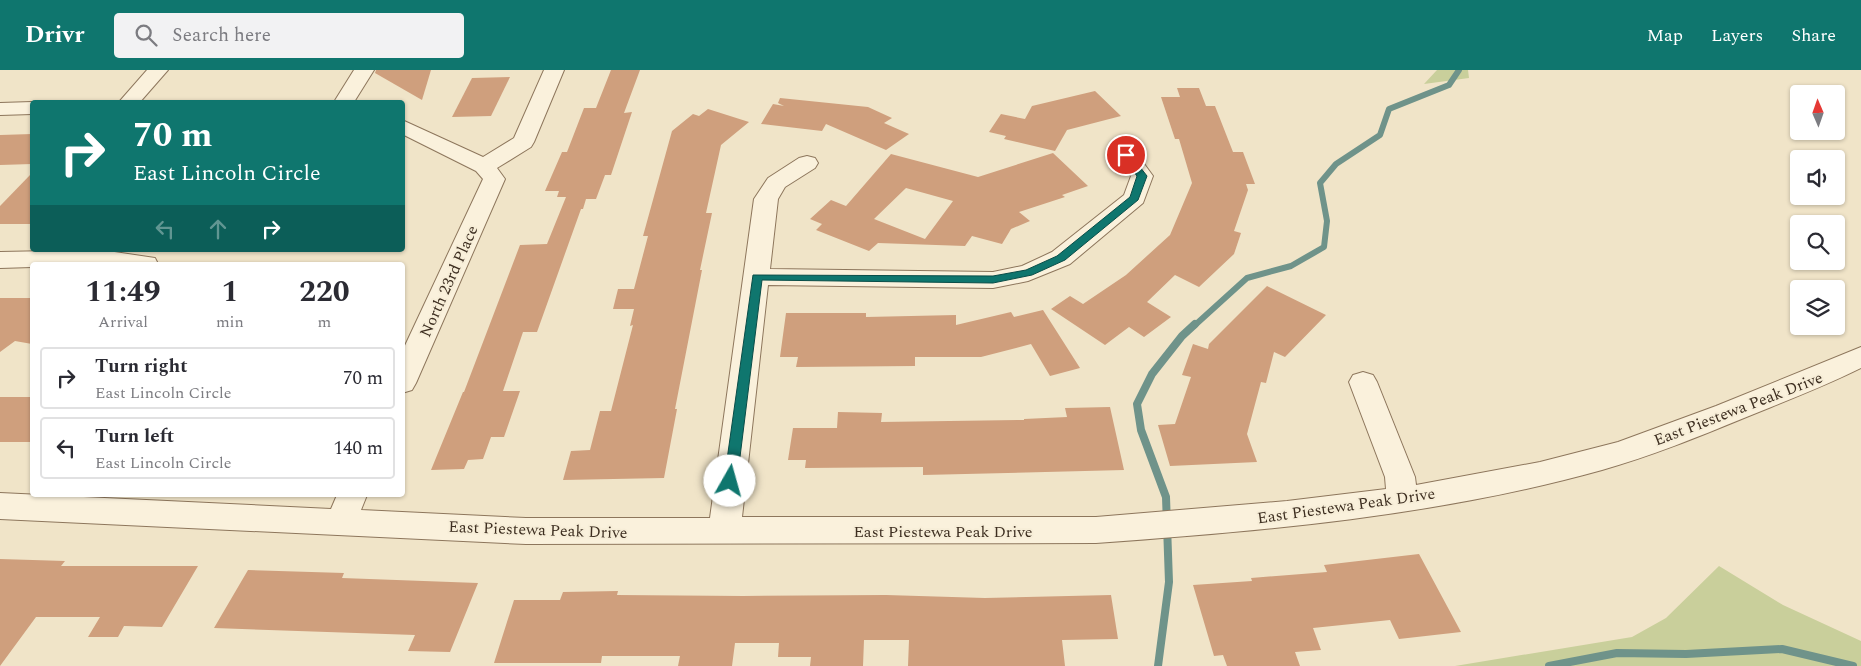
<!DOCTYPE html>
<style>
:root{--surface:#fff;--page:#f2f2f3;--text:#2b2b33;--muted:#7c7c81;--line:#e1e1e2;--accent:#0f766e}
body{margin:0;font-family:Spectral,serif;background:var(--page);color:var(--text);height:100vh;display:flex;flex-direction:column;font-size:19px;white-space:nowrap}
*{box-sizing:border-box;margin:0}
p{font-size:16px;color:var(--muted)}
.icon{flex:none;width:28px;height:28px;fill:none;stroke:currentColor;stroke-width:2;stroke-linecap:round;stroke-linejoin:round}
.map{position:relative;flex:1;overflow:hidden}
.side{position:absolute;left:30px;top:192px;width:375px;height:235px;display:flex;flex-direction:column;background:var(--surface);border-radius:5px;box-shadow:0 1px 4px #0004}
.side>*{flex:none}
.hud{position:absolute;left:30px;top:30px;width:375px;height:152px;border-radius:5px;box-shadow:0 1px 4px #0004;background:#0f766e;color:#fff;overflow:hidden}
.needle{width:32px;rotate:358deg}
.tools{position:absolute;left:1790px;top:15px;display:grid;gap:10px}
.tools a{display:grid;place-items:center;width:55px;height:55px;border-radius:5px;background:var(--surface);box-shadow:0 1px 4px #0004;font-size:25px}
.pin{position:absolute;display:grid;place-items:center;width:42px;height:42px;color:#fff;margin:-21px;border:2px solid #fff;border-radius:50%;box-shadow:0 1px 5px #0007}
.me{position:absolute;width:55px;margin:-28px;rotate:7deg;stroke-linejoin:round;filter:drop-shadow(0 0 4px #0008)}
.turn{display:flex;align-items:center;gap:18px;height:105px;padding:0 20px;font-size:22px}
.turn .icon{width:65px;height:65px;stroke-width:2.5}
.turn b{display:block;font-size:35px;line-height:42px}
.lanes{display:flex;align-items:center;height:48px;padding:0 20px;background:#0003;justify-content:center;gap:25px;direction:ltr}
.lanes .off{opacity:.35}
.eta{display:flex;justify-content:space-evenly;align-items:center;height:85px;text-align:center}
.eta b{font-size:30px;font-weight:700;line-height:35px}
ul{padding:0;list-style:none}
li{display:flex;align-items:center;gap:15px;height:62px;margin:0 10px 8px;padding:0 10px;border:2px solid var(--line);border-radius:5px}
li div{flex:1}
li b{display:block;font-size:19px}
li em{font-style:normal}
header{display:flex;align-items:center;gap:30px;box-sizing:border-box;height:70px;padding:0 25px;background:var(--accent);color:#fff}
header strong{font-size:24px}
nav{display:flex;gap:28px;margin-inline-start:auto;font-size:18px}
.search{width:350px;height:45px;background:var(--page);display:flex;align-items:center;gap:12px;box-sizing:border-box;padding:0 18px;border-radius:5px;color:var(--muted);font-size:19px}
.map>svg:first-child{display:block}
.green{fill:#c9cf9b}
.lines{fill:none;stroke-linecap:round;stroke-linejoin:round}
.stream-far1{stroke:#6f938a;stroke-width:6}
.stream{stroke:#6f938a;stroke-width:8}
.building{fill:#cf9f7d;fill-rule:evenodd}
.street-casing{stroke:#8d765c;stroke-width:2}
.street{fill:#faf1dc;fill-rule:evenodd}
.route{fill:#0f766e;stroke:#0a4d48}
.labels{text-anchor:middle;stroke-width:4;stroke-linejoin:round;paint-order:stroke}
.street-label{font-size:16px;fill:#3d2e20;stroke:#f7eed8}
</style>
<header>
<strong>Drivr</strong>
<div class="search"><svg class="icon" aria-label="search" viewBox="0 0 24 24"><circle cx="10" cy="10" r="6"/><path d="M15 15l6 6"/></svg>Search here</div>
<nav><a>Map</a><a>Layers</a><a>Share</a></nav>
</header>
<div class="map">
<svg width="1861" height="596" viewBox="0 0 1861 596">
<rect width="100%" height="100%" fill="#f0e4c8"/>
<!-- green -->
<g class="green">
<polygon points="1437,0 1468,0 1469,8 1424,14"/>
<polygon points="1719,496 1783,535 1861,571 1861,596 1455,596 1632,567 1666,548"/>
</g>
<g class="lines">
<!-- stream-far1 -->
<polyline class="stream-far1" points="1194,256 1247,208 1291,196 1324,177 1327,151 1320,113 1336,94 1380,65 1389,39 1449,15 1459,0"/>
<!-- stream -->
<g class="stream">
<polyline points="1158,596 1169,512 1166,427 1141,360 1137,334 1152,304 1182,266 1195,254"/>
<polyline points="1549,596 1617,583 1686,584 1782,579 1853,596"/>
</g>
</g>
<!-- building -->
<g class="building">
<polygon points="376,0 431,0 422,30 375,3"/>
<polygon points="611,0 640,0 624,43 632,42 611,105 605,105 596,129 586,129 583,139 581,139 537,262 523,262 503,321 520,321 504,367 491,367 483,389 468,390 464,399 431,400 463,322 464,322 520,175 547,174 566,127 557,127 559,121 545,121 562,82 567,82 584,38 596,38"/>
<polygon points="510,7 491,46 452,47 472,8"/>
<polygon points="1177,18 1199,18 1206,36 1215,36 1233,82 1243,82 1255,114 1246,114 1248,120 1234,161 1241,163 1234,184 1199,217 1175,205 1147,232 1171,247 1144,267 1129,257 1105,275 1051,239 1070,226 1083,234 1126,205 1170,165 1192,113 1179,69 1175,69 1161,27 1180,27"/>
<polygon points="1095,21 1121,46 1067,60 1055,81 1004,69 1006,66 989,62 1001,44 1025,49 1032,36"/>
<polygon points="780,28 868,37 892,48 884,53 909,64 886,80 826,54 822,61 761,54 773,34 784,36 778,33"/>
<polygon points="708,39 749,52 721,75 706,143 712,143 700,200 702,200 675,339 677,339 664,408 563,410 571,381 590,380 600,341 611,341 633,255 630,256 634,239 613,239 618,219 634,219 648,166 643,166 672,61 693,44 699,46"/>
<polygon points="32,64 32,94 0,95 0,65"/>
<path d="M1053,83L1088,116L1062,125L1065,127L1019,142L1030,151L1011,159L1002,174L972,166L965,176L878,173L869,181L816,160L822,154L810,149L831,130L846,136L891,84L978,107ZM906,118L953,131L925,169L874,149Z"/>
<polygon points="32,103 32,154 0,154 0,136"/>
<polygon points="1267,216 1326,245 1285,287 1274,282 1266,313 1261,312 1247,364 1257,392 1170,396 1158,355 1175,354 1191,307 1182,305 1193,274 1208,279 1209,274"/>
<polygon points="0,228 32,228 32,274 15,271 0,282"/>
<polygon points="1043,240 1080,298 1050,306 1031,274 981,287 915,287 915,296 796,297 798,287 780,287 786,243 866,243 866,247 956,245 956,255 1011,242 1014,247"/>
<rect x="0" y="327" width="32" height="45"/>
<polygon points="1110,337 1124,400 923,405 923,397 805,398 806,390 788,390 793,358 837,358 838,342 882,343 881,352 1024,350 1024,349 1067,347 1065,338"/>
<polygon points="1419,484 1461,562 1399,569 1390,550 1313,558 1321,580 1295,582 1300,596 1227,596 1223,585 1214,586 1193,515 1252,511 1251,508 1327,502 1324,495"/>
<polygon points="0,489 65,491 61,496 198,496 162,557 124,556 118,567 88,567 100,547 36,547 0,596"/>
<polygon points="248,500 344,503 342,508 478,513 450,582 408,581 415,565 214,558"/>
<polygon points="618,521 617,525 743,526 886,525 985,528 1111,525 1118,569 1062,570 1065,596 908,596 909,570 864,570 863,596 810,596 811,587 778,587 779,573 735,573 732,596 678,596 680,586 602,586 601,593 494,593 514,530 560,530 563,522"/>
</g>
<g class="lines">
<defs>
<g id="street">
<polygon points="147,0 168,0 140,32 119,32"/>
<polygon points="354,0 374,0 354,32 334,32"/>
<polygon points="544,0 564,0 534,72 531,77 497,98 505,109 416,313 412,320 402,323 402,282 483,109 476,101 402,64 402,50 483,87 514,68"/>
<polygon points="32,32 35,32 32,32 32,44 0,45 0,33"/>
<path d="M1126,78L1134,80L1153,106L1143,133L1070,194L1028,211L993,218L768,215L742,447H1096L1287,431L1386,419L1385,407L1349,312L1353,305L1363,302L1373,305L1377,312L1415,407L1416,415L1540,392L1618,372L1716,336L1861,277V298C1823,317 1783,332 1744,348C1698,367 1651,386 1602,400C1437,446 1266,461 1096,473L526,474L0,449V423L331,439L337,425H367L361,440L526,448H710L754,129L768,108L799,88L807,86L815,88L818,93L815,98L785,117L778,129L770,199L993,202L1022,196L1052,182L1124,125L1131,106L1115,85L1118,80Z"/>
<polygon points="101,180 155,188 158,194 32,195 32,197 0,198 0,182"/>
</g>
</defs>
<!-- street casing -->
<use href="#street" class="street-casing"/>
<!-- street -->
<use href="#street" class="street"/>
</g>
<!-- route -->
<polygon class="route" points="1126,82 1129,83 1147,106 1138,130 1065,190 1032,205 993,213 762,210 737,411 735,414 726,414 724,411 753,205 993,206 1026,200 1057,186 1130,127 1137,106 1121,85"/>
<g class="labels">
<!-- street labels -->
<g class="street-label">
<text transform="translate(448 211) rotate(-66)" y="6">North 23rd Place</text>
<text transform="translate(1738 338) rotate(-21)" y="6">East Piestewa Peak Drive</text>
<text transform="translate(1346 435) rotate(-8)" y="6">East Piestewa Peak Drive</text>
<text transform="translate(538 459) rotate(2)" y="6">East Piestewa Peak Drive</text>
<text x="943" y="467">East Piestewa Peak Drive</text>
</g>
</g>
</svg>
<div class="tools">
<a><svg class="needle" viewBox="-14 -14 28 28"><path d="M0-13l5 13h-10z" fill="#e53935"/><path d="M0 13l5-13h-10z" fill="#7c7c81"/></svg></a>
<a><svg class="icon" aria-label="sound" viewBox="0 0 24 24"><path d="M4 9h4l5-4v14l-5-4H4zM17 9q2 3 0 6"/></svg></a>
<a><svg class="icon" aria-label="search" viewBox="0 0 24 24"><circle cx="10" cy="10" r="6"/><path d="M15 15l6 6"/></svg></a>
<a><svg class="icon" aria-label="layers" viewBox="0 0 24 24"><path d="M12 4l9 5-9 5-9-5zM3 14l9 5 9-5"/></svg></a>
</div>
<div class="pin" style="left:1126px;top:85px;background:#d93025"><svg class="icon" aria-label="arrive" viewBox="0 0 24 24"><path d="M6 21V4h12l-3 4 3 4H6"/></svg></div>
<svg class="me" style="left:730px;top:411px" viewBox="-20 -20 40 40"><circle r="19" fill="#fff"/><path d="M0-13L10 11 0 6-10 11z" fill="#0f766e"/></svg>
<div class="hud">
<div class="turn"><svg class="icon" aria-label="right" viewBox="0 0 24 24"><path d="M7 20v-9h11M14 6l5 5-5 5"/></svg><div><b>70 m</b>East Lincoln Circle</div></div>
<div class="lanes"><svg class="icon off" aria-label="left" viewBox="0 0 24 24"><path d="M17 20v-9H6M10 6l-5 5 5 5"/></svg><svg class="icon off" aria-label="ahead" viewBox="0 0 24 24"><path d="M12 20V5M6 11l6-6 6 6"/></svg><svg class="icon" aria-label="right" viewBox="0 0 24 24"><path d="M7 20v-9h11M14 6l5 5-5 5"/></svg></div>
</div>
<section class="side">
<div class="eta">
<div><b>11:49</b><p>Arrival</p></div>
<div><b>1</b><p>min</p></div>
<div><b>220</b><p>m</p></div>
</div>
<ul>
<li><svg class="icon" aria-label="right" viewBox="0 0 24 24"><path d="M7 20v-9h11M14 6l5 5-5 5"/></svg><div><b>Turn right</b><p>East Lincoln Circle</p></div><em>70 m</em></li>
<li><svg class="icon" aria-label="left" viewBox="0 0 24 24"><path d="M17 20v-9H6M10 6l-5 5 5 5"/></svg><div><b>Turn left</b><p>East Lincoln Circle</p></div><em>140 m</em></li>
</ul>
</section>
</div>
